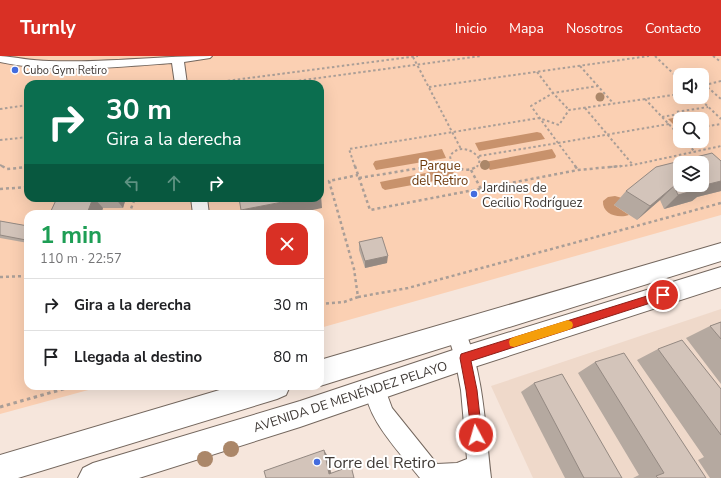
<!DOCTYPE html>
<html lang="es">
<meta charset="utf-8">
<style>
:root{--surface:#fff;--page:#f2f2f2;--text:#202124;--muted:#757577;--line:#e0e0e0;--accent:#d93025}
body{margin:0;font-family:"Nunito Sans",sans-serif;background:var(--page);color:var(--text);height:100vh;display:flex;flex-direction:column;font-size:15px;white-space:nowrap}
*{box-sizing:border-box;margin:0}
p{font-size:13px;color:var(--muted)}
.icon{flex:none;width:22px;height:22px;fill:none;stroke:currentColor;stroke-width:2;stroke-linecap:round;stroke-linejoin:round}
.map{position:relative;flex:1;overflow:hidden}
.panel{position:absolute;left:24px;top:154px;width:300px;height:180px;display:flex;flex-direction:column;background:var(--surface);border-radius:12px;box-shadow:0 4px 16px #0002}
.panel>*{flex:none}
.banner{position:absolute;left:24px;top:24px;width:300px;height:122px;border-radius:12px;box-shadow:0 4px 16px #0002;background:#0b6e4f;color:#fff;overflow:hidden}
.fabs{position:absolute;left:673px;top:12px;display:grid;gap:8px}
.fabs a{display:grid;place-items:center;width:36px;height:36px;border-radius:8px;background:var(--surface);box-shadow:0 4px 16px #0002;font-size:20px}
.pin{position:absolute;display:grid;place-items:center;width:34px;height:34px;color:#fff;margin:-17px;border:2px solid #fff;border-radius:50%;box-shadow:0 1px 4px #0007}
.me{position:absolute;width:44px;margin:-22px;rotate:354deg;stroke-linejoin:round;filter:drop-shadow(0 0 3px #0008)}
.turn{display:flex;align-items:center;gap:14px;height:84px;padding:0 16px;font-size:18px}
.turn .icon{width:52px;height:52px;stroke-width:2.5}
.turn b{display:block;font-size:28px;line-height:34px}
.lanes{display:flex;align-items:center;height:38px;padding:0 16px;background:#0003;justify-content:center;gap:20px;direction:ltr}
.lanes .off{opacity:.35}
.round{display:grid;place-items:center;flex:none;width:42px;height:42px;border-radius:12px;background:var(--page)}
.headline{display:flex;align-items:center;justify-content:space-between;height:68px;padding:0 16px}
h1{font-size:24px;font-weight:700;line-height:30px;color:#1e9e55}
ul{padding:0;list-style:none}
li{display:flex;align-items:center;gap:12px;height:52px;padding:0 16px;border-top:1px solid var(--line)}
li div{flex:1}
li b{display:block;font-size:15px}
li em{font-style:normal}
header{display:flex;align-items:center;gap:24px;box-sizing:border-box;height:56px;padding:0 20px;background:var(--accent);color:#fff}
header strong{font-size:19px}
nav{display:flex;gap:22px;margin-inline-start:auto;font-size:14px}
.map>svg:first-child{display:block}
.built{fill:#efd9ca}
.green{fill:#fbd0b3;fill-rule:evenodd}
.water{fill:#c8926c}
.lines{fill:none;stroke-linecap:round;stroke-linejoin:round}
.street-casing{stroke:#74675e;stroke-width:2}
.secondary-casing{stroke:#74675e;stroke-width:2}
.path-far2{stroke:#aa9e97;stroke-width:2;stroke-dasharray:2.5 2.5;stroke-linecap:butt}
.path-far1{stroke:#aa9e97;stroke-width:2.5;stroke-dasharray:3 3;stroke-linecap:butt}
.path{stroke:#aa9e97;stroke-width:3;stroke-dasharray:3.5 3.5;stroke-linecap:butt}
.street{fill:#fff;fill-rule:evenodd}
.secondary{fill:#fff;fill-rule:evenodd}
.tree{fill:#ab8769}
.wall{fill:#b5a9a0}
.shaded-wall{fill:#948982}
.building{fill:#d3c4ba;stroke:#948982;fill-rule:evenodd}
.route{fill:#d93025;stroke:#8d1f18}
.slow{fill:#f59e0b}
.poi-dot{fill:#436cde;stroke:#fff;stroke-width:1.5}
.labels{text-anchor:middle;stroke-width:4;stroke-linejoin:round;paint-order:stroke}
.far-poi-label{font-size:11px;fill:#3f3935;stroke:#fff;text-anchor:start}
.park-label{font-size:13px;fill:#6d390b;stroke:#fff}
.poi-label{font-size:13px;fill:#3f3935;stroke:#fff;text-anchor:start}
.street-label{font-size:13px;fill:#3f3935;stroke:#fff}
.near-poi-label{font-size:16px;fill:#3f3935;stroke:#fff;text-anchor:start}
</style>
<header>
<strong>Turnly</strong>
<nav><a>Inicio</a><a>Mapa</a><a>Nosotros</a><a>Contacto</a></nav>
</header>
<div class="map">
<svg width="721" height="422" viewBox="0 0 721 422">
<rect width="100%" height="100%" fill="#f6e6dc"/>
<!-- built -->
<polygon class="built" points="721,253 721,422 533,422 491,330"/>
<!-- green -->
<path class="green" d="M0,0H721V159L320,272V158H28V330H103L0,358ZM680,19H702V41H680ZM28,28H320V142H28ZM680,63H702V85H680ZM680,107H702V129H680Z"/>
<!-- water -->
<g class="water">
<polygon points="692,56 695,58 698,58 706,66 703,67 706,69 702,70 702,63 680,63 680,70 676,71 668,63 683,60 681,57"/>
<polygon points="537,76 541,77 545,83 479,95 475,87"/>
<polygon points="442,93 446,102 376,114 373,108 375,105"/>
<polygon points="552,93 556,100 555,102 490,114 485,106"/>
<polygon points="451,112 456,121 385,134 382,132 380,126"/>
<path d="M615,140L622,142L614,149L629,159C618,163 602,158 603,145L608,141Z"/>
</g>
<g class="lines">
<defs>
<g id="street">
<path d="M0,0C16,1 32,5 49,5C103,7 157,0 212,0L210,2L184,6L187,28H175L172,7C116,11 56,18 0,6Z"/>
<polygon points="191,142 207,142 209,158 193,158"/>
<path d="M456,267L463,270C484,317 485,371 491,422H420C404,401 356,353 368,325L375,322L382,325L392,352L437,408L457,407L467,403L461,334L455,302L447,276L449,270Z"/>
</g>
<g id="secondary">
<polygon points="721,187 721,205 320,330 320,304"/>
<polygon points="721,211 721,231 465,314 300,371 139,422 78,422 83,412 93,407 300,345 465,290"/>
<polygon points="233,330 290,330 286,339 277,343 18,422 0,422 0,399"/>
</g>
</defs>
<!-- street casing -->
<use href="#street" class="street-casing"/>
<!-- secondary casing -->
<use href="#secondary" class="secondary-casing"/>
<!-- path-far2 -->
<g class="path-far2">
<polyline points="655,0 680,24"/>
<polyline points="713,0 721,6"/>
<polyline points="413,1 461,93"/>
<polyline points="580,10 613,47"/>
<polyline points="537,16 553,37 569,54"/>
<polyline points="721,25 705,29 721,43"/>
<polyline points="203,28 418,0"/>
<polyline points="274,28 481,0"/>
<polyline points="429,31 649,0"/>
<polyline points="698,41 721,63"/>
<polyline points="645,43 680,80"/>
<polyline points="585,52 633,109"/>
<polyline points="0,53 28,49"/>
<polyline points="662,61 678,58 676,56 708,51"/>
<polyline points="702,71 721,68"/>
<polyline points="674,73 680,72"/>
<polyline points="0,84 28,81"/>
<polyline points="685,85 695,96"/>
<polyline points="479,100 558,87 531,50 553,37 598,30"/>
<polyline points="0,109 4,111"/>
<polyline points="355,111 349,93 539,62 559,69 569,54 680,38"/>
<polyline points="427,111 452,107"/>
<path d="M456,111L451,105L450,100C458,88 474,93 480,104L477,111"/>
<polyline points="576,111 558,87 669,68"/>
<polyline points="610,111 633,109 721,90"/>
</g>
<!-- path-far1 -->
<g class="path-far1">
<polyline points="2,110 7,113 28,111"/>
<polyline points="355,110 370,154 578,114 621,110"/>
<path d="M455,110C462,115 471,115 477,110"/>
<polyline points="575,110 578,114"/>
<polyline points="471,114 481,133"/>
<polyline points="359,122 433,110"/>
<polyline points="0,133 28,131"/>
<polyline points="129,158 135,142"/>
<polyline points="0,221 28,220"/>
<polyline points="358,241 408,232 721,147"/>
<polyline points="320,248 344,246 358,241 354,213 329,125 358,119"/>
</g>
<!-- path -->
<polyline class="path" points="0,351 74,330"/>
<!-- street -->
<use href="#street" class="street"/>
<!-- secondary -->
<use href="#secondary" class="secondary"/>
</g>
<!-- trees -->
<g class="tree">
<circle cx="600" cy="41" r="4.5"/>
<circle cx="485" cy="109" r="5"/>
<circle cx="231" cy="393" r="8"/>
<circle cx="205" cy="403" r="8"/>
</g>
<!-- wall -->
<g class="wall">
<polygon points="721,105 721,135 697,141 692,145 664,153 660,144 637,164 614,149 626,135"/>
<polygon points="57,142 126,142 123,152 103,152 101,158 52,158 50,157"/>
<polygon points="0,165 28,170 28,187 0,182"/>
<polygon points="359,186 387,207 365,212 359,194"/>
<polygon points="721,266 721,328 686,282 710,270"/>
<polygon points="658,293 721,333 721,422 710,422 698,404 704,401 637,304"/>
<polygon points="595,306 706,422 633,422 639,419 578,317"/>
<polygon points="534,327 622,422 565,422 521,336"/>
</g>
<!-- shaded-wall -->
<g class="shaded-wall">
<polygon points="721,125 721,135 697,141 692,145 664,153 678,139 705,129"/>
<polygon points="674,130 660,144 637,164 650,150"/>
<polygon points="320,139 321,139 322,152 294,158 242,158 241,154 303,142 320,142"/>
<polygon points="93,142 94,142 103,152 101,158 90,158 88,155"/>
<polygon points="115,142 126,142 123,152"/>
<polygon points="388,200 387,207 365,212 365,205"/>
<polygon points="324,394 327,399 332,420 329,418"/>
</g>
<!-- building -->
<g class="building">
<path d="M712,97L721,105V125L705,129L707,131L678,139L674,130L650,150L626,135L656,111ZM680,107H702V129H680Z"/>
<polygon points="57,142 93,142 88,155 50,157"/>
<polygon points="239,142 303,142 241,154"/>
<polygon points="0,165 28,170 28,181 26,184 0,179"/>
<polygon points="382,181 388,200 365,205 359,186"/>
<polygon points="721,266 721,283 710,270"/>
<polygon points="682,284 721,333 721,379 658,293"/>
<polygon points="624,297 706,422 658,422 656,420 664,417 595,306"/>
<polygon points="562,318 622,422 584,422 534,327"/>
<polygon points="324,394 329,418 351,410 354,422 266,422 264,415"/>
</g>
<!-- route -->
<polygon class="route" points="663,235 666,236 667,239 666,242 471,305 477,334 482,379 480,383 476,385 472,383 466,334 460,302 461,298"/>
<!-- slow -->
<polygon class="slow" points="568,264 572,266 573,269 572,272 568,274 514,291 510,290 509,286 510,283 514,281"/>
<!-- markers -->
<g class="poi-dot">
<circle cx="15" cy="14" r="4"/>
<circle cx="474" cy="138" r="4"/>
<circle cx="317" cy="406" r="4"/>
</g>
<g class="labels">
<!-- far-poi labels -->
<g class="far-poi-label">
<text x="23" y="18">Cubo Gym Retiro</text>
</g>
<!-- park labels -->
<g class="park-label">
<text x="440" y="114">Parque<tspan x="440" dy="15">del Retiro</tspan></text>
</g>
<!-- poi labels -->
<g class="poi-label">
<text x="482" y="136">Jardines de<tspan x="482" dy="15">Cecilio Rodríguez</tspan></text>
</g>
<!-- street labels -->
<g class="street-label">
<text transform="translate(350 340) rotate(-18)" y="5">AVENIDA DE MENÉNDEZ PELAYO</text>
</g>
<!-- near-poi labels -->
<g class="near-poi-label">
<text x="325" y="412">Torre del Retiro</text>
</g>
</g>
</svg>
<div class="fabs">
<a><svg class="icon" aria-label="sound" viewBox="0 0 24 24"><path d="M4 9h4l5-4v14l-5-4H4zM17 9q2 3 0 6"/></svg></a>
<a><svg class="icon" aria-label="search" viewBox="0 0 24 24"><circle cx="10" cy="10" r="6"/><path d="M15 15l6 6"/></svg></a>
<a><svg class="icon" aria-label="layers" viewBox="0 0 24 24"><path d="M12 4l9 5-9 5-9-5zM3 14l9 5 9-5"/></svg></a>
</div>
<div class="pin" style="left:663px;top:239px;background:#d93025"><svg class="icon" aria-label="arrive" viewBox="0 0 24 24"><path d="M6 21V4h12l-3 4 3 4H6"/></svg></div>
<svg class="me" style="left:476px;top:379px" viewBox="-20 -20 40 40"><circle r="17" fill="#d93025" stroke="#fff" stroke-width="3"/><path d="M0-11L8 9 0 5-8 9z" fill="#fff"/></svg>
<div class="banner">
<div class="turn"><svg class="icon" aria-label="right" viewBox="0 0 24 24"><path d="M7 20v-9h11M14 6l5 5-5 5"/></svg><div><b>30 m</b>Gira a la derecha</div></div>
<div class="lanes"><svg class="icon off" aria-label="left" viewBox="0 0 24 24"><path d="M17 20v-9H6M10 6l-5 5 5 5"/></svg><svg class="icon off" aria-label="ahead" viewBox="0 0 24 24"><path d="M12 20V5M6 11l6-6 6 6"/></svg><svg class="icon" aria-label="right" viewBox="0 0 24 24"><path d="M7 20v-9h11M14 6l5 5-5 5"/></svg></div>
</div>
<section class="panel">
<div class="headline"><div><h1>1 min</h1><p>110 m · 22:57</p></div><a class="round" style="background:#d93025;color:#fff"><svg class="icon" aria-label="close" viewBox="0 0 24 24"><path d="M6 6l12 12M18 6L6 18"/></svg></a></div>
<ul>
<li><svg class="icon" aria-label="right" viewBox="0 0 24 24"><path d="M7 20v-9h11M14 6l5 5-5 5"/></svg><div><b>Gira a la derecha</b></div><em>30 m</em></li>
<li><svg class="icon" aria-label="arrive" viewBox="0 0 24 24"><path d="M6 21V4h12l-3 4 3 4H6"/></svg><div><b>Llegada al destino</b></div><em>80 m</em></li>
</ul>
</section>
</div>
